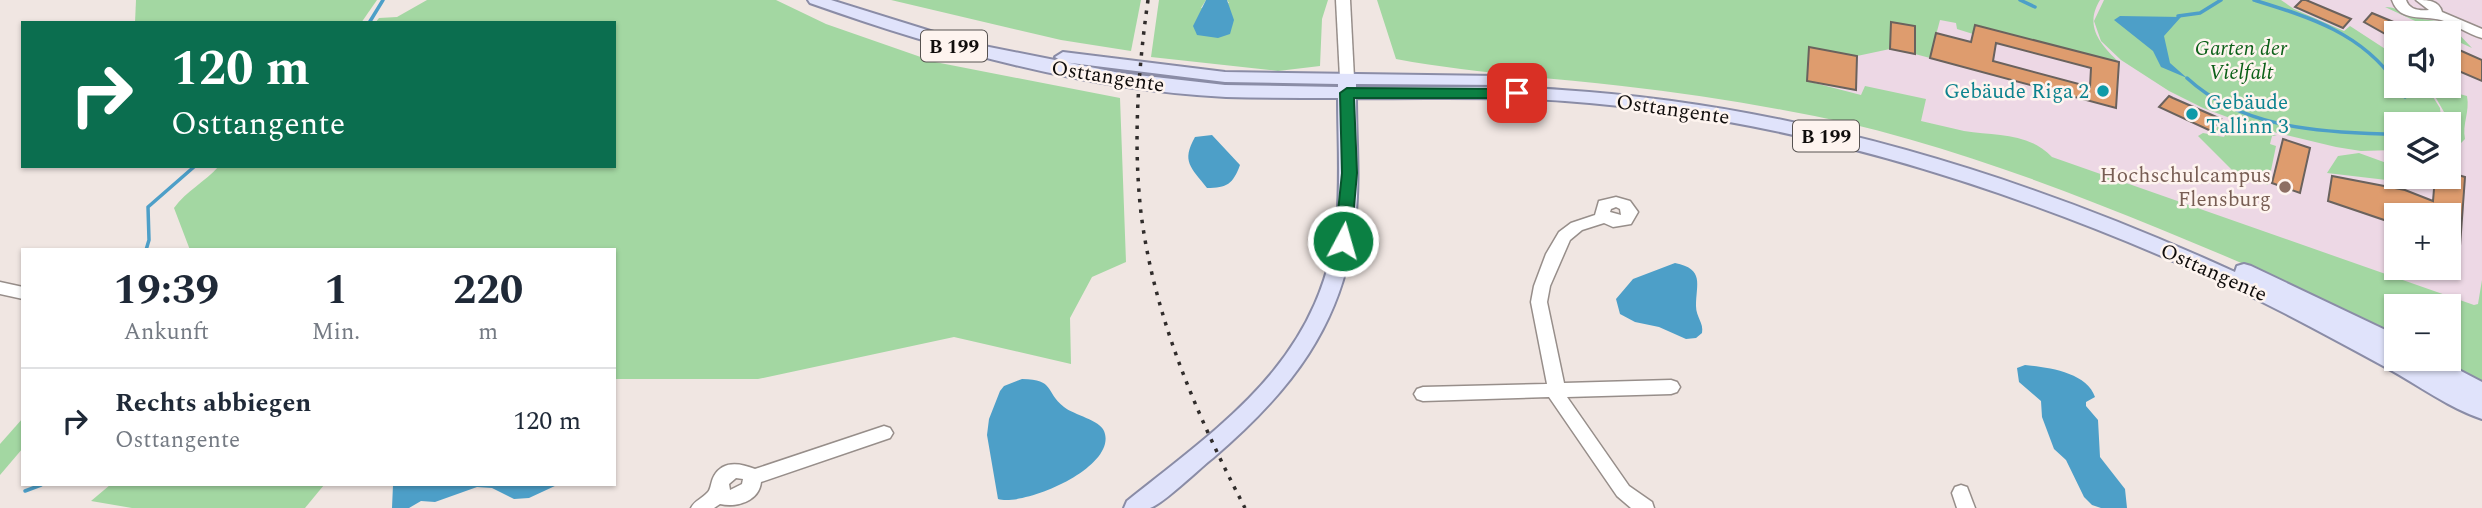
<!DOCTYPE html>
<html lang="de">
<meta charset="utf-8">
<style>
:root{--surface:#fff;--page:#f6f6f7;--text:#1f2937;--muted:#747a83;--line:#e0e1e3}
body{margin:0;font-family:Spectral,serif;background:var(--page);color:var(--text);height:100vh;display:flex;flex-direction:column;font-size:26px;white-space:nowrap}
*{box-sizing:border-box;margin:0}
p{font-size:23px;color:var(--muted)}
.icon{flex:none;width:38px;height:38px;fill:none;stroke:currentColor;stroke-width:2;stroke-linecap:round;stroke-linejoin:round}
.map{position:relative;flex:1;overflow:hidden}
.side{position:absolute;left:21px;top:248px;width:595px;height:238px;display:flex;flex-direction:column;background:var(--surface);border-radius:0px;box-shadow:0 2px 5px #0004}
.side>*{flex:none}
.hud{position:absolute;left:21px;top:21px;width:595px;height:147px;border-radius:0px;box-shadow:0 2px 5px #0004;background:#0b6e4f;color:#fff;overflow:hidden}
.fabs{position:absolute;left:2384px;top:21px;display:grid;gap:14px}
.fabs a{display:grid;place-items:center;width:77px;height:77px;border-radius:0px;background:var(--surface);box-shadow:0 2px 5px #0004;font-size:35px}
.pin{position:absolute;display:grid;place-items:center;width:60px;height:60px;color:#fff;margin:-30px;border-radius:14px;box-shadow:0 4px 10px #0006}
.me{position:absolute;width:77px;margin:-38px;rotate:6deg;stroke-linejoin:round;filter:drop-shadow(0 0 5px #0008)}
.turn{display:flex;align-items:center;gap:24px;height:147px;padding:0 35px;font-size:32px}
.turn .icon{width:91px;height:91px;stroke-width:2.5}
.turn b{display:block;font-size:49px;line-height:60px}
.eta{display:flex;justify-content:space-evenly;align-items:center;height:119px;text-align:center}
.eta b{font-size:42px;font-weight:700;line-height:49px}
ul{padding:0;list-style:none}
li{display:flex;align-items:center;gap:21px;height:105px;padding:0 35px;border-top:2px solid var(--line)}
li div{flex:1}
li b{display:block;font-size:26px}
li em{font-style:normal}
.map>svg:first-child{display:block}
.education{fill:#edd8e5;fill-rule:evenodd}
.green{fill:#a3d7a2}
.water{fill:#4d9fc8}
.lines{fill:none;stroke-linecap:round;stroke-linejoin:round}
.stream{stroke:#4d9fc8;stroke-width:3.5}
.building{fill:#de9c6e;stroke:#6a625d;stroke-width:2;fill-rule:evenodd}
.minor-casing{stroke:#978e8a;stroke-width:3}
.major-casing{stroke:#8a8ca6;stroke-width:4}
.minor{fill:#fff;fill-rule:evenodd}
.major{fill:#e0e3fb;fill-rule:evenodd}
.rail{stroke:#302c2b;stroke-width:3.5;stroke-dasharray:3.5 7;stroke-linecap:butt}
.route{fill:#0b8043;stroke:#07532c;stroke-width:2}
.culture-dot{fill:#0f9aa8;stroke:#fef4ef;stroke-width:2.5}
.education-dot{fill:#8d6e63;stroke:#fef4ef;stroke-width:2.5}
.labels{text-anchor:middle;stroke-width:5;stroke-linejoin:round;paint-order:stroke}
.shield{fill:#fef4ef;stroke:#575250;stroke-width:2}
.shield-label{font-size:19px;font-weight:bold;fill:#100d0c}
.park-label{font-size:21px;font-style:italic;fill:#0c6018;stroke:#fef4ef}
.street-label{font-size:21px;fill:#100d0c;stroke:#fef4ef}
.culture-label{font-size:21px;fill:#0d838f;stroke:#fef4ef;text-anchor:end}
.education-label{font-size:21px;fill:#785e54;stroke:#fef4ef;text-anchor:end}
</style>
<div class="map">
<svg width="2482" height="508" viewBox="0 0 2482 508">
<rect width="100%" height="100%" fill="#f0e6e2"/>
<!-- education -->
<path class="education" d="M1377,0H2482V370L2448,306H2396L2027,165ZM2396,33H2448V86H2396ZM2396,124H2448V177H2396ZM2396,215H2448V268H2396Z"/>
<!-- green -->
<g class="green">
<polygon points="136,0 377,0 361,23 135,23"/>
<path d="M427,0H776L826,24L935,62L1120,98L1126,262L1092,277L1070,318L1071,364L954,337L758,379H614V250H190L174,208C186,191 205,182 219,166H614V23H375L379,18L397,17Z"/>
<polygon points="891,0 1141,0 1131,51 1061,40"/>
<polygon points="1159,0 1206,0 1201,8 1229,3 1227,0 1328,0 1322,19 1320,66 1278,71 1151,57"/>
<path d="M1377,0H2100C2084,26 2100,44 2119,62L1975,25L1973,34L1957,29L1956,23L1940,20L1930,58L1915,54V26L1891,22L1890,49L1857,56L1810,47L1807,81L1861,95L1865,86L1926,99L1921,121C1935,124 1950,128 1964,131C1996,136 2028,132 2052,157L2474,305L2478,304L2482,280V382L2439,359H2448V306H2396V336C2320,295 2240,262 2160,229C2041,180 1911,132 1783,110C1730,100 1675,92 1622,86C1546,77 1471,73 1396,59Z"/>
<polygon points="2104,0 2281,0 2294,9 2344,31 2350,26 2396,56 2396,86 2426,86 2440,108 2442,124 2396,124 2396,150 2361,151 2336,147 2257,128 2203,108 2169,91 2121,60 2101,41 2094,21"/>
<path d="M2385,7C2396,7 2401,12 2411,16C2426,22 2441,19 2456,25H2450L2472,48L2448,37V33H2441Z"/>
<path d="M2429,86L2467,96C2470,112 2462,124 2465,139L2458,146L2448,136L2444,112Z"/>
<polygon points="2225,122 2277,136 2272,136 2270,144 2276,146 2268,185 2237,175 2198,136 2203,133 2224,137 2225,135 2213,130"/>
<polygon points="2359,153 2392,165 2396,168 2396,177 2407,177 2412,183 2327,173 2338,156"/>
<polygon points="23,418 23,448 0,475 0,444"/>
<polygon points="110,485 324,485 305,508 132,508 91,501"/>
</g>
<!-- water -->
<g class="water">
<polygon points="1206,0 1227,0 1234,20 1230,34 1218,38 1197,35 1193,26"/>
<polygon points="2120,16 2181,17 2164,36 2170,63 2187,78 2161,67 2153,51 2114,20"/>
<path d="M1212,135L1240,165C1233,184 1227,188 1207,188C1191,167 1181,162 1195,137Z"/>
<path d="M1675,263C1705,269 1696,284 1696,306C1696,317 1704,323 1702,333L1696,338L1686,339L1659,327L1635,322L1620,314L1616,299L1633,279Z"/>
<path d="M2025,365C2047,367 2087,372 2095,397L2086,402V406L2098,420L2100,457L2125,489L2127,508H2101L2092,505L2084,497L2066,460L2054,449L2042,417L2041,401L2019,382L2017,368Z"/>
<path d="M1022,379C1056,380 1044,391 1064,407C1074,415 1100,420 1104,431C1119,467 1024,507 998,499L987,435L989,419L1000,391L1004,386Z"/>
<polygon points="393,485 557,485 529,498 514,499 492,488 477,487 435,502 421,501 409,508 392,508"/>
</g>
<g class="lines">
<!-- stream -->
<g class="stream">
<polyline points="2020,0 2035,7"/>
<path d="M2254,0C2309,17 2362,33 2396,83"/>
<polyline points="2178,16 2200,13 2221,0"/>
<polyline points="369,23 383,0"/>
<path d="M2187,78C2240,127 2315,132 2384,134"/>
<polyline points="2397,86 2405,97"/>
<polyline points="146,250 149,240 148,207 195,166"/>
<polyline points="25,491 41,485"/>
</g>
</g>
<!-- building -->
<g class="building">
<polygon points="2302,0 2306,0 2351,19 2343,28 2295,7"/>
<polygon points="2372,13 2420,33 2396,33 2396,40 2364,22"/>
<polygon points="1891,22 1915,26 1915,54 1890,49"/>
<path d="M1975,25L2119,62L2116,108L1930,58L1936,33L1971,42ZM1996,43L2091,68L2090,87L1993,61Z"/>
<polygon points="2448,45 2482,60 2482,81 2454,69 2456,66 2448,63"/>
<polygon points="1809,47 1857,56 1856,90 1807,81"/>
<polygon points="2169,96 2173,98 2221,119 2211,131 2159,107"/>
<polygon points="2283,139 2310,148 2300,193 2272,183"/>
<polygon points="2448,172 2465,177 2460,246 2448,242 2448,215 2396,215 2396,224 2328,201 2332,176 2405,190 2433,201 2435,177 2448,177"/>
</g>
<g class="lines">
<defs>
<g id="minor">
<polygon points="1336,0 1350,0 1354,78 1347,82 1340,78"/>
<path d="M2392,0H2406C2409,10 2420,11 2429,10L2416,0C2427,0 2439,0 2442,12L2482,29V38C2467,34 2455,24 2441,20C2423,15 2400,23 2392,0Z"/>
<path d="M1616,197L1630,201L1638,212L1631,224L1613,227L1604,223L1582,230L1570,240L1550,286L1547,302L1564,383L1671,380L1677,382L1680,387L1677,392L1671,394L1567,397L1629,486L1652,502L1654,508H1631L1617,496L1549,397L1423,401L1417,399L1414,394L1417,389L1423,387L1547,384L1531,302L1534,286L1546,254L1559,232L1571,223L1595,215L1599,201ZM1616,207L1620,209L1621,215L1610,212L1611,209Z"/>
<polygon points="0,282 23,287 23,299 0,294"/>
<path d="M884,426L890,428L893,433L890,438L761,482C759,501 737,508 720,504L714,508H691C695,500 702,499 708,492C711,489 711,481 714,476C723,460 740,463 755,469ZM736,478L743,479L742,484L730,490L729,484Z"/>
<polygon points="1961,485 1967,487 1975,508 1957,508 1952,493 1955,487"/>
</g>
<path id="major" d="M808,0H831L969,43L1120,73L1225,85L1338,87V84L1225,82L1063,62L1055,57L1063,52L1225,72L1497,76L1505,81L1503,85L1356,84V87C1424,88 1494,85 1562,90C1796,105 2023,175 2235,272L2237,266L2244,264L2251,266L2396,335V353L2393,352L2396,359H2406L2413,362L2411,359H2438L2482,382V419C2449,408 2418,385 2387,368C2324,334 2261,299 2196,271C1995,182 1785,117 1565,101C1495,96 1425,99 1356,98C1356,139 1360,180 1355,221C1344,325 1289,393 1213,458C1201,467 1162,505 1150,508C1143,508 1131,508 1124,508L1127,501C1227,421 1321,359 1337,220C1341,180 1338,139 1338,98C1301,98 1263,98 1226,97C1085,90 943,50 810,3Z"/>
</defs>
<!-- minor casing -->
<use href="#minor" class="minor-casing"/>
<!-- major casing -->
<use href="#major" class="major-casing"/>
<!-- minor -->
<use href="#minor" class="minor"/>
<!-- major -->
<use href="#major" class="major"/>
<!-- rail -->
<path class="rail" d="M1148,0C1138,71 1133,142 1141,213C1154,317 1197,416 1245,508"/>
</g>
<!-- route -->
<polygon class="route" points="1347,88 1517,89 1525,93 1517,98 1354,98 1357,173 1351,241 1343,247 1335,241 1342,173 1340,93"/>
<!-- markers -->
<g class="culture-dot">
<circle cx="2103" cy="91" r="7"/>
<circle cx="2192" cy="114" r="7"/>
</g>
<circle class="education-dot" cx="2285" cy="187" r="7"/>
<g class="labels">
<!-- shield labels -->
<g class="shield">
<rect x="921" y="30.5" width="66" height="31" rx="5"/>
<rect x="1793" y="120.5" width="66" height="31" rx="5"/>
</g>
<g class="shield-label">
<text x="954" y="53">B 199</text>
<text x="1826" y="143">B 199</text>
</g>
<!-- park labels -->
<g class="park-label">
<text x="2241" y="55">Garten der<tspan x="2241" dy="24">Vielfalt</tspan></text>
</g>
<!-- street labels -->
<g class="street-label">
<text transform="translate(1108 76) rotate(9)" y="7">Osttangente</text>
<text transform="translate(1673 109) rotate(8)" y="7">Osttangente</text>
<text transform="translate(2214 272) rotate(24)" y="7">Osttangente</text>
</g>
<!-- culture labels -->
<g class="culture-label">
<text x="2089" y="98">Gebäude Riga 2</text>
<text x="2206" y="109" text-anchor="start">Gebäude<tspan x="2206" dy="24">Tallinn 3</tspan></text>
</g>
<!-- education labels -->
<g class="education-label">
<text x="2271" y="182">Hochschulcampus<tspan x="2271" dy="24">Flensburg</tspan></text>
</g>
</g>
</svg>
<div class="fabs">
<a><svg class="icon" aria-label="sound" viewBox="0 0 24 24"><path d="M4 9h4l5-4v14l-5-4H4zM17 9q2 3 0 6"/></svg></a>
<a><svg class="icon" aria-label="layers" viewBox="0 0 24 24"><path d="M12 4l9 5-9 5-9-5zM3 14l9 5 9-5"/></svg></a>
<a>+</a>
<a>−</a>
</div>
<div class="pin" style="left:1517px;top:93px;background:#d93025"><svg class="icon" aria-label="arrive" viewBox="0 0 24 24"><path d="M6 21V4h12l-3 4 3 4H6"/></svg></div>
<svg class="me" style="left:1343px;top:241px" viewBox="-20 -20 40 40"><circle r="17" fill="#0b8043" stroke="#fff" stroke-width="3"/><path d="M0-11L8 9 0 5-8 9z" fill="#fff"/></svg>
<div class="hud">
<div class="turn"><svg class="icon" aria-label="right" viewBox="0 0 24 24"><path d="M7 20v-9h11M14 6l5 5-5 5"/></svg><div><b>120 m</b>Osttangente</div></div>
</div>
<section class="side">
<div class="eta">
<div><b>19:39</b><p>Ankunft</p></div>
<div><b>1</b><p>Min.</p></div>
<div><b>220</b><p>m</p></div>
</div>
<ul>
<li><svg class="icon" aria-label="right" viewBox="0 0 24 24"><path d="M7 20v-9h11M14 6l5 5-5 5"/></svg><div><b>Rechts abbiegen</b><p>Osttangente</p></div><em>120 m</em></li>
</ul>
</section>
</div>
